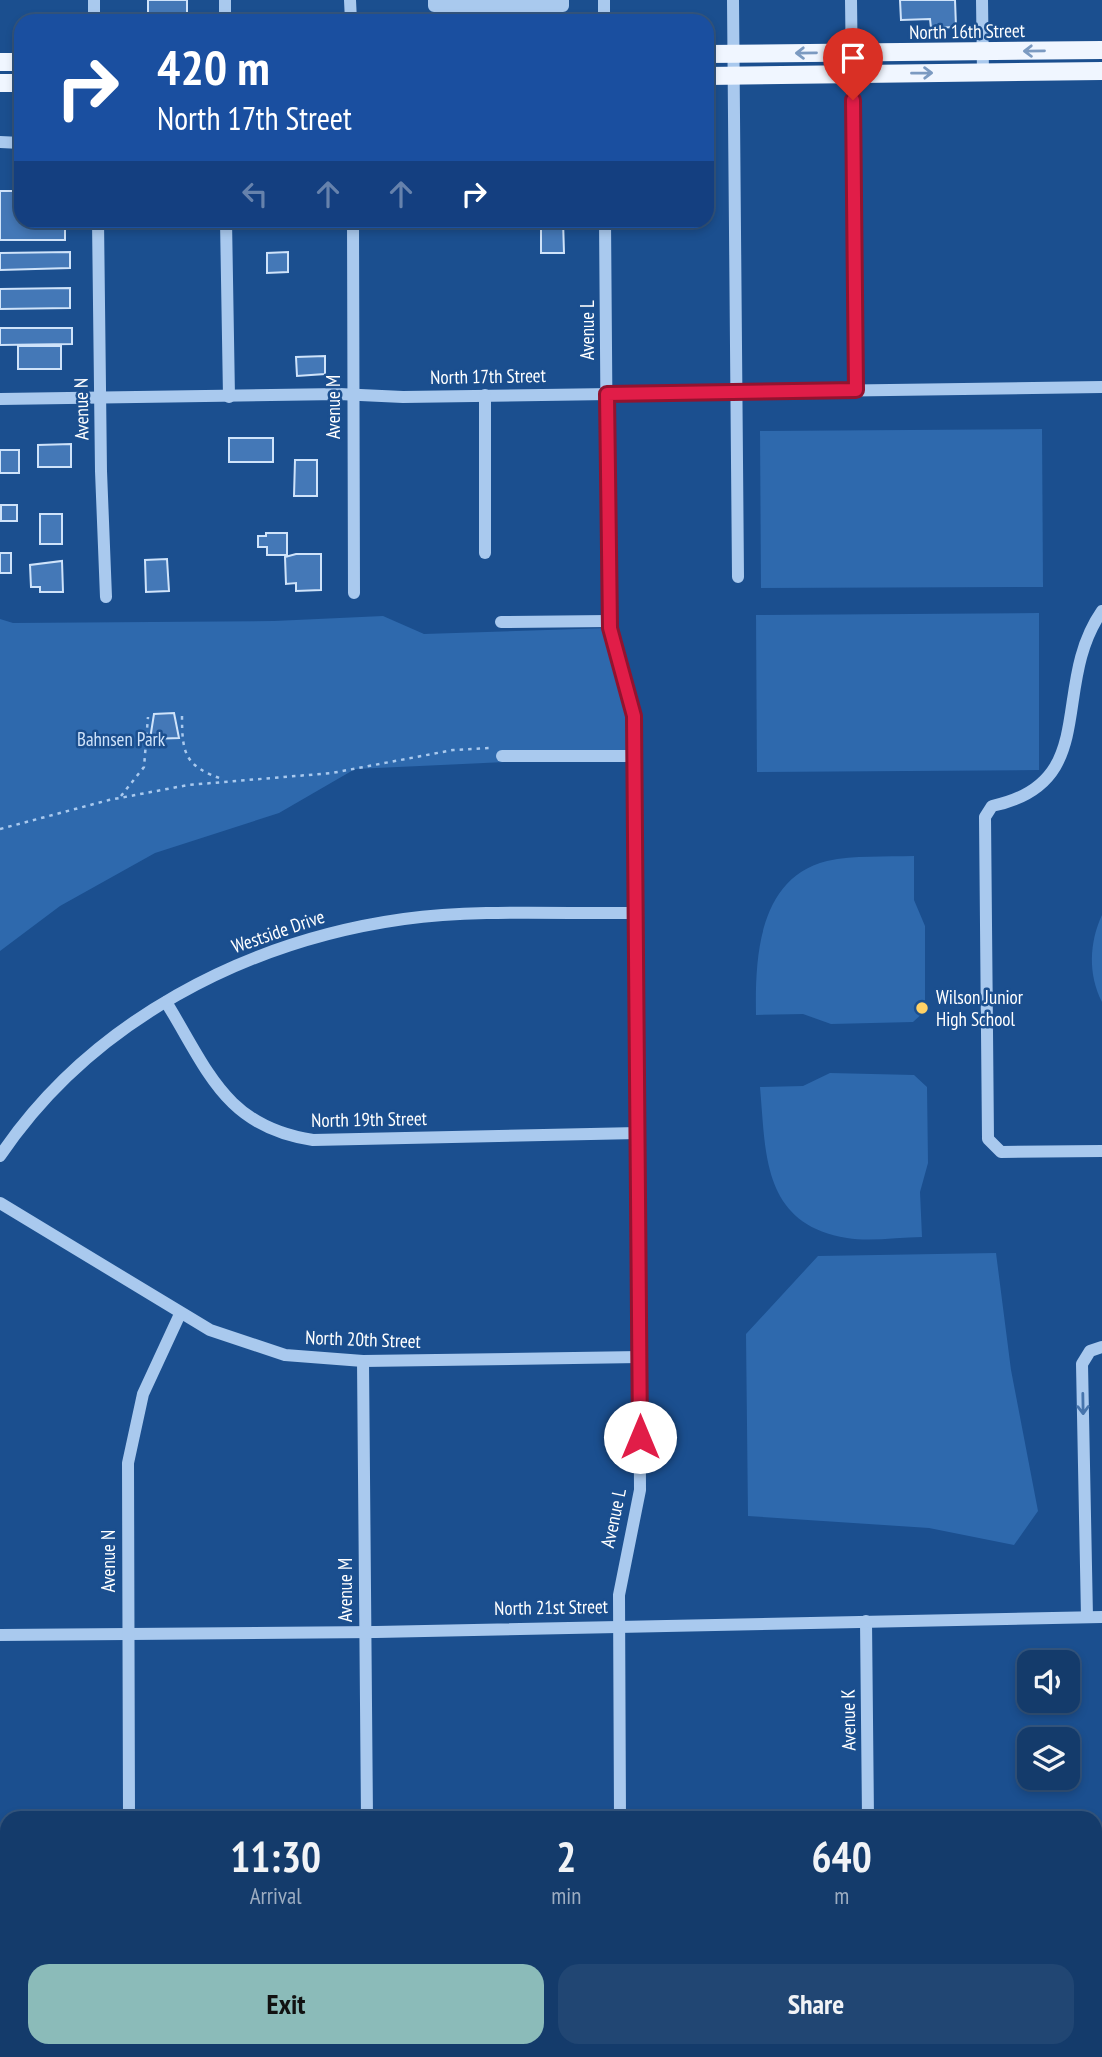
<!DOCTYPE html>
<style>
:root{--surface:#143b6b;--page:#214673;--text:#f1f3f6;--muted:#9dadc1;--line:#33557e;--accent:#8bbbb9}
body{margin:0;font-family:"PT Sans Narrow",sans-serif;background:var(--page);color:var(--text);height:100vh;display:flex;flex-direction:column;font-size:26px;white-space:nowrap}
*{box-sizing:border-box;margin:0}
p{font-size:23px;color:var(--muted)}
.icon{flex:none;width:38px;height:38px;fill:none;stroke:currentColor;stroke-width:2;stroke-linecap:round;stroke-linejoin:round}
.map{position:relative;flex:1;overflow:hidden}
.details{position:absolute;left:0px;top:1811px;width:1102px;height:247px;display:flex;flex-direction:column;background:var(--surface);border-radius:21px 21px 0 0;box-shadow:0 4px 10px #0003,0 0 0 2px var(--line)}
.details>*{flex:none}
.banner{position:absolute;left:14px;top:14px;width:700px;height:214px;border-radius:21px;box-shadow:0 4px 10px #0003,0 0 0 2px var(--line);background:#1a4fa0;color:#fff;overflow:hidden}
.controls{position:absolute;left:1017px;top:1650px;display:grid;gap:14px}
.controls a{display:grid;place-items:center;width:63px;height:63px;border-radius:14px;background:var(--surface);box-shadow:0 4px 10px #0003,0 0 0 2px var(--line);font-size:35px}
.pin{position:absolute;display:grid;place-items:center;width:60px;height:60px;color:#fff;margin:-72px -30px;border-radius:50% 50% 50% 0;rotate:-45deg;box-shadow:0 0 7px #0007}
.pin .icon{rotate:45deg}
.me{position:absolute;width:77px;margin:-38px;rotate:0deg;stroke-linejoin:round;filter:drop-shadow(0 0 5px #0008)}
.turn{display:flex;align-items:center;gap:24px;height:147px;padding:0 28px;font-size:32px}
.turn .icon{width:91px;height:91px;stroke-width:2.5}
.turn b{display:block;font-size:49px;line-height:60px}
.lanes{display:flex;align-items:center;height:66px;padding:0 28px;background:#0003;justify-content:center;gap:35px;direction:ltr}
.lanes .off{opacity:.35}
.eta{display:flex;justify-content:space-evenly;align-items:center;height:119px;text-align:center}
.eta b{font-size:42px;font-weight:700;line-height:49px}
.primary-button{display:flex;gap:14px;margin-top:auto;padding:14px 28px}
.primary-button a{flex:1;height:80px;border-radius:21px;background:var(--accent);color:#111;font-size:28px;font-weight:700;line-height:80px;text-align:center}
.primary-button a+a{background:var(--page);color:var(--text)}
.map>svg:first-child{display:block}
.green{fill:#2e69ad}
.building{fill:#4478b7;stroke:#cfe3fa;stroke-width:2}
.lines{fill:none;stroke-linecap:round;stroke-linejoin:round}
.path{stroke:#a9c9ee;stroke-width:2.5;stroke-dasharray:3.5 5;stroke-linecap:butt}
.minor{stroke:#a9c9ee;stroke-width:12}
.major{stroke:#f0f6ff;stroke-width:18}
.oneway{stroke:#7b9ac1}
.oneway2{stroke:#4674ac}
.route-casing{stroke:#92132f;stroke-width:18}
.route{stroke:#e11d48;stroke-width:12}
.poi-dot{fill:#ffd166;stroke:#1b4f8f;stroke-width:2.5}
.labels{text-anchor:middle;stroke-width:5;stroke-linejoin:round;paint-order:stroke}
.street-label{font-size:19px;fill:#fff;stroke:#1b4f8f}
.park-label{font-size:19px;fill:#cfe3fa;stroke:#1b4f8f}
.poi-label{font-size:19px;fill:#fff;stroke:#1b4f8f;text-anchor:start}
</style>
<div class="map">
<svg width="1102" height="2057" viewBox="0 0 1102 2057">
<rect width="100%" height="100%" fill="#1b4f8f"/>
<!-- green -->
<g class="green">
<polygon points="1042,429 1043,587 761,588 760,431"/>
<polygon points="1039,613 1039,770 757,772 756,615"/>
<polygon points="383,616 424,634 609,628 635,756 355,769 279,813 155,853 60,906 0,951 0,619 13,623 274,621"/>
<path d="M914,856V900L925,926V1011L913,1022L831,1024L803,1014L756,1015C755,958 758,878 827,861C854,855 886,857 914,856Z"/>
<path d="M1102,915V1002C1088,975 1089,943 1102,915Z"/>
<path d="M830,1073L914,1075L927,1087L928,1163L920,1192L922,1237C898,1237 871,1242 847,1238C762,1224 766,1154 760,1087L803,1086Z"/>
<polygon points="996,1253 1011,1370 1038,1511 1014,1545 929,1528 748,1516 746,1334 818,1256"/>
</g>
<!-- building -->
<g class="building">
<rect x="148" y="0" width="39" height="21"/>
<polygon points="900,0 955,0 956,27 931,28 930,19 901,20"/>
<polygon points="15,187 21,187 21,220 65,220 65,240 0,240 0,191 15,191"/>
<polygon points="541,220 563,220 564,253 541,253"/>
<polygon points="70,252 70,268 0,270 0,253"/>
<polygon points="288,252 288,272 267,273 267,253"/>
<polygon points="70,288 70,308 0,309 0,289"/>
<polygon points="0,328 72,328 72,344 0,345"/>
<rect x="18" y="346" width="43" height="23"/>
<polygon points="325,356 325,374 297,376 296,357"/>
<rect x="229" y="438" width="44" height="24"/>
<polygon points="71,444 71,467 38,467 38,445"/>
<rect x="0" y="450" width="19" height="23"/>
<polygon points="295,460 317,460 317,496 294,496"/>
<rect x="1" y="505" width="16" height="16"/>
<rect x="40" y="514" width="22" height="30"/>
<polygon points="266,533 287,533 287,555 267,555 267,547 258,547 258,536 266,536"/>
<rect x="0" y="553" width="11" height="20"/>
<polygon points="296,554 321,554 321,590 296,591 296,583 286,584 285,557"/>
<polygon points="167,559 169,591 146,592 145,560"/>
<polygon points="62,561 63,592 40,592 40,587 31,587 30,565"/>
<polygon points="174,713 179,738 150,739 154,714"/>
</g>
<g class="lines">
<!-- path -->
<g class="path">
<path d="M182,716C182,754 185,766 222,779"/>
<polyline points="121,796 144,767 148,717"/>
<polyline points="0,829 109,800 188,785 332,773 453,750 489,748"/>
</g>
<!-- minor -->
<g class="minor">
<polyline points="94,0 94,21"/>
<polyline points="225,0 225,21"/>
<polyline points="350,0 351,21"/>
<polyline points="434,0 434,6 563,6 563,0"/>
<polyline points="604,0 604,21"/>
<polyline points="733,0 738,577"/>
<polyline points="851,0 856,390"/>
<polyline points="982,0 983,73"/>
<polyline points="0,142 21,143"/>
<polyline points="98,220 101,471 106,597"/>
<polyline points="226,220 229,397"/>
<polyline points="353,220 354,593"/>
<polyline points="605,220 608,602 609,628 634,716 637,913 640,1490 619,1595 620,1818"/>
<polyline points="0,399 339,394 403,397 1102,387"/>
<polyline points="485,553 485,395"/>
<path d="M1102,611C1049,687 1102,783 992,806L985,817L988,1139L1001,1152L1102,1151"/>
<polyline points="501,622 609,621"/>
<polyline points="502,756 635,756"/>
<path d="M166,1002C208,1070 225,1127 313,1140L638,1133"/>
<path d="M0,1156C91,1021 246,941 404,919C479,909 561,914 637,913"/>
<polyline points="0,1203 210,1330 285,1355 363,1361 640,1357"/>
<polyline points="363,1361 367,1818"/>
<polyline points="1087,1617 1082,1364 1090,1351 1102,1347"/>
<polyline points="866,1621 868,1818"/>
<polyline points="0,1635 376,1632 1102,1617"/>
<polyline points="129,1818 128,1463 143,1394 180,1314"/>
<polyline points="1096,1918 1102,1918"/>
<polyline points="0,2011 7,2011"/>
<polyline points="622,2051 622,2057"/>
<polyline points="871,2051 871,2057"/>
</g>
<!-- major -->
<g class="major">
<polyline points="707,54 1102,50"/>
<polyline points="0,62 21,62"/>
<polyline points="707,76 1102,71"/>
<polyline points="0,83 21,83"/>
</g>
</g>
<!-- one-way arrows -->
<defs><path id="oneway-shaft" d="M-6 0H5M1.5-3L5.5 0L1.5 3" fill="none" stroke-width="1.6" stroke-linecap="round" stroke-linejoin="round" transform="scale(1.75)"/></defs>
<g class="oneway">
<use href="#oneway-shaft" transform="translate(1034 51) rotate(179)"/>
<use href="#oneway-shaft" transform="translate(806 53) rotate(179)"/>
<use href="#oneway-shaft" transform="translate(922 73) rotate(-1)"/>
</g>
<use class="oneway2" href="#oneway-shaft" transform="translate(1083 1404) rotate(89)"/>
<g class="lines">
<defs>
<polyline id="route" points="640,1437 634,716 610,628 607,394 856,390 853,100"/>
</defs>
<!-- route casing -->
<use href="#route" class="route-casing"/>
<!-- route -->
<use href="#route" class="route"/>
</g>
<!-- markers -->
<circle class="poi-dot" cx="922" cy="1008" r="7"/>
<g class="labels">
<!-- street labels -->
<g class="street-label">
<text transform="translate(967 31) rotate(-1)" y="7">North 16th Street</text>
<text transform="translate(587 330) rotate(-90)" y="7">Avenue L</text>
<text transform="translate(488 376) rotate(-1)" y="7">North 17th Street</text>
<text transform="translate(333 407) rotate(-90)" y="7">Avenue M</text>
<text transform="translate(81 409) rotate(-91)" y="7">Avenue N</text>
<text transform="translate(278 931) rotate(-19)" y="7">Westside Drive</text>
<text transform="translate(369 1119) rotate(-1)" y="7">North 19th Street</text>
<text transform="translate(363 1339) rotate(2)" y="7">North 20th Street</text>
<text transform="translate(613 1518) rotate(-78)" y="7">Avenue L</text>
<text transform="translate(108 1561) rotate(-90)" y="7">Avenue N</text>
<text transform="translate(345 1590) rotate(-90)" y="7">Avenue M</text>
<text transform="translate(551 1607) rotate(-1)" y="7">North 21st Street</text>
<text transform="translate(848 1720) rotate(-91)" y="7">Avenue K</text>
</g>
<!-- park labels -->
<g class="park-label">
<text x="121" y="746">Bahnsen Park</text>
</g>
<!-- poi labels -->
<g class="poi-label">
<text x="936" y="1004">Wilson Junior<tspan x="936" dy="22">High School</tspan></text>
</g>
</g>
</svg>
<div class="controls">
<a><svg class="icon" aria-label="sound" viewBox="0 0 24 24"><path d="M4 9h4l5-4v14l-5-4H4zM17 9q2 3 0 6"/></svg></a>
<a><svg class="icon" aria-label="layers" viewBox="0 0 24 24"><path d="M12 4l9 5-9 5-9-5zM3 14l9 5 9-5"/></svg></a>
</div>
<div class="pin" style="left:853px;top:100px;background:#d93025"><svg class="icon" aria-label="arrive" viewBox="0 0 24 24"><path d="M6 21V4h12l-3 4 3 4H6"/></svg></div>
<svg class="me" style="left:640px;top:1437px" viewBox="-20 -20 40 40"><circle r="19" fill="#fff"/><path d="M0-13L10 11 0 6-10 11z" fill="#e11d48"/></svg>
<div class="banner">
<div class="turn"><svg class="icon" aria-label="right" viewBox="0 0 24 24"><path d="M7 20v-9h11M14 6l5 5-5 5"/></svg><div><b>420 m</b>North 17th Street</div></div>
<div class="lanes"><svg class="icon off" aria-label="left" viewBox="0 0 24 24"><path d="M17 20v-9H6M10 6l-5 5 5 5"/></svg><svg class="icon off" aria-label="ahead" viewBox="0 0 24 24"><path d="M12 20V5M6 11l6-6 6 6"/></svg><svg class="icon off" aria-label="ahead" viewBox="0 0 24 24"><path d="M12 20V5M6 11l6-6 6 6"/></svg><svg class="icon" aria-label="right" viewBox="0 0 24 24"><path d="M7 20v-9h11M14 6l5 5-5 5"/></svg></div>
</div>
<section class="details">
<div class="eta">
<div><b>11:30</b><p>Arrival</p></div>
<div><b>2</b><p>min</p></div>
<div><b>640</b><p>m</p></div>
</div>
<div class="primary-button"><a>Exit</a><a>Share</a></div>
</section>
</div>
